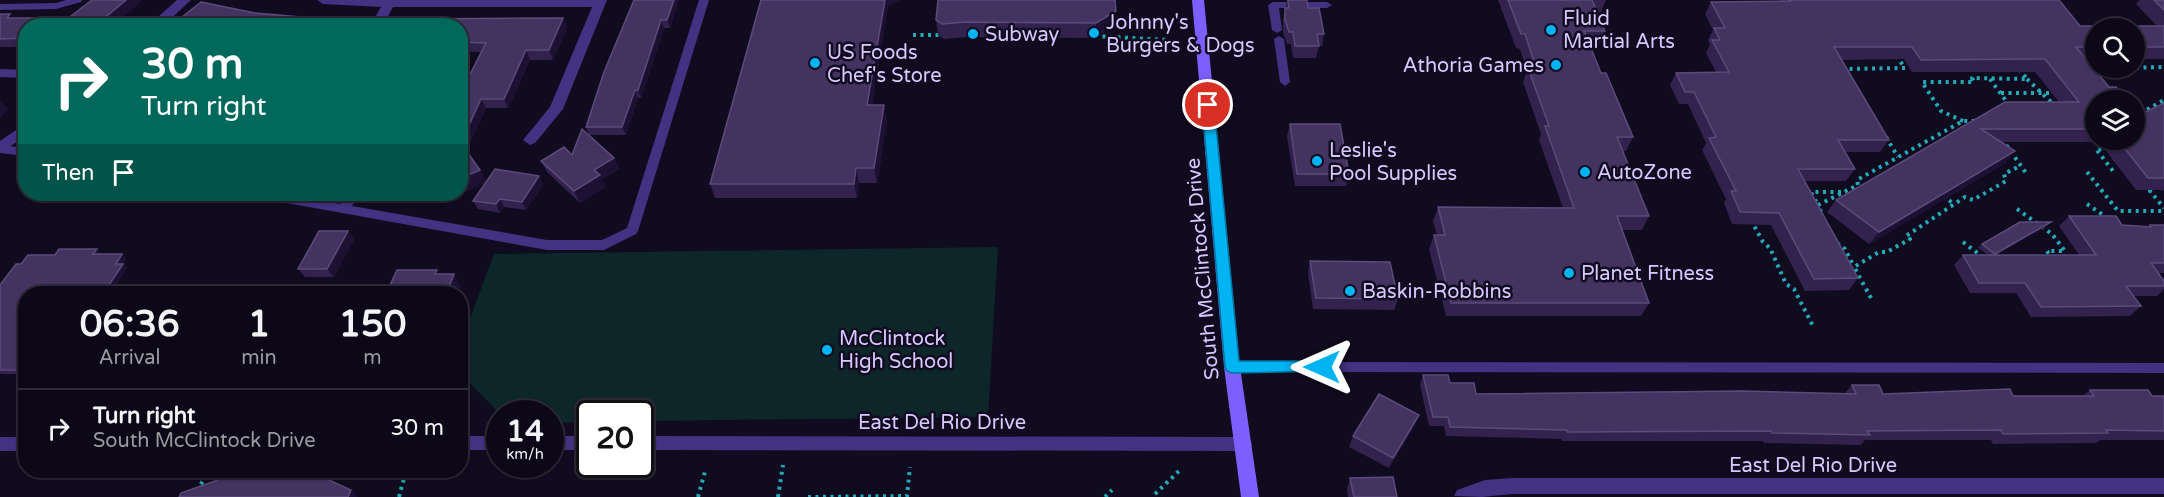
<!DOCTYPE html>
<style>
:root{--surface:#0d0817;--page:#161120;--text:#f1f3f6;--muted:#9a9aa1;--line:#2d2936}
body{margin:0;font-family:"Varela Round",sans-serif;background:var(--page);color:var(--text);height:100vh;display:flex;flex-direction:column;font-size:22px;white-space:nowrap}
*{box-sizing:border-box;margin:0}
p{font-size:20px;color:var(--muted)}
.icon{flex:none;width:33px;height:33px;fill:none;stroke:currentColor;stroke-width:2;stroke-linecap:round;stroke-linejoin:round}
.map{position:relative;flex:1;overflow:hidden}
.details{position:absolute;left:18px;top:286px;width:450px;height:192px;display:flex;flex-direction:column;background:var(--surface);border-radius:24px;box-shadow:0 2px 4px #0004,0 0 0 2px var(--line)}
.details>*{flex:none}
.top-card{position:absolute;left:18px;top:18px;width:450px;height:183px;border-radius:24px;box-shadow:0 2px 4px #0004,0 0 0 2px var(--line);background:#00695c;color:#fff;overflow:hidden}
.tools{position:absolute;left:2085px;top:18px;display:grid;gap:12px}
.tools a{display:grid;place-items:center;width:60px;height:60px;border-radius:50%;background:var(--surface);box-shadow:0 2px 4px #0004,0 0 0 2px var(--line);font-size:30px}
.speed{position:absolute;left:486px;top:400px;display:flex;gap:12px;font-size:30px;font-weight:700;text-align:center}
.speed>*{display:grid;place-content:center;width:78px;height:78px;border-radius:50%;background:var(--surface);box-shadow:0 2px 4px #0004,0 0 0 2px var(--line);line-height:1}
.speed small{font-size:15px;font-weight:400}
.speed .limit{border:3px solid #111;border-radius:9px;background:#fff;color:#111}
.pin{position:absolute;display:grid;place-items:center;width:51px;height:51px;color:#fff;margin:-26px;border:3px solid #fff;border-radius:50%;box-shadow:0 2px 6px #0007}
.me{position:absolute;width:66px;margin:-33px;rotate:270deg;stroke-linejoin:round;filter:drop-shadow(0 0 4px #0008)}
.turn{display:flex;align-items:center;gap:21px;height:126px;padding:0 24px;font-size:27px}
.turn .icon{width:78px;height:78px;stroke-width:2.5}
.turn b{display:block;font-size:42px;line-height:51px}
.then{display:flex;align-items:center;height:57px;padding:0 24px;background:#0003;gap:12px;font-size:22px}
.eta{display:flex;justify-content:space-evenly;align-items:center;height:102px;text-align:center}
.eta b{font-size:36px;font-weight:800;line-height:42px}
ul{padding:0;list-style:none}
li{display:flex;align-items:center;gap:18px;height:78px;padding:0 24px;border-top:2px solid var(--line)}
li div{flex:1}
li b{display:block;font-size:22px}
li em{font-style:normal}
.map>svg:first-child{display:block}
.green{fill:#0d2629}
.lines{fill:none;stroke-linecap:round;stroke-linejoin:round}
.path{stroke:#24a9b7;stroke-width:4;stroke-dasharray:3 4.5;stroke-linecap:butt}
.lane{fill:#423281;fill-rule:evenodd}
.street{fill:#423281;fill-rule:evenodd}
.secondary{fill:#7d5fff;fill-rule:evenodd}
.wall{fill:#31224e}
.shaded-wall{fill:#1d1133}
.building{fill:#433361;stroke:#5a4b7a;stroke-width:1.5}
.route{fill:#00b4f3;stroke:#00759e;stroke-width:1.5}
.poi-dot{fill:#00b4f3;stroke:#110b1f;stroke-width:2}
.labels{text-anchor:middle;stroke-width:5;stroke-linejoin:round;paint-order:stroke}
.poi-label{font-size:20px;fill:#d7c8ff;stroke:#110b1f;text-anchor:start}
.street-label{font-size:20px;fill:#d7c8ff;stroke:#110b1f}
</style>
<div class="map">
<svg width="2164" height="497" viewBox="0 0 2164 497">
<rect width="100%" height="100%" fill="#110b1f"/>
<!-- green -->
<polygon class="green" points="998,247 988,417 641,421 640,414 590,414 589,422 551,423 550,414 500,414 461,374 461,342 494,254"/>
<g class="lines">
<!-- path -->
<g class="path">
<polyline points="913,35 943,35"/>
<polyline points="1095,36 1168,40"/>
<polyline points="1842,69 1905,68 1897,57"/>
<polyline points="2091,69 2164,67"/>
<polyline points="1990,79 2009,105"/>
<polyline points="2027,79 2053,104"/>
<polyline points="2001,93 2056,93"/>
<polyline points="2134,117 2164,100"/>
<polyline points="1963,121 1941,111 1922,82 1974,82 1972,78 2027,79 2019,69"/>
<polyline points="1886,137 1898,157"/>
<polyline points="2002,139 2026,173"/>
<polyline points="2109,149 2096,149 2113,171"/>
<polyline points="2087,172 2118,211 2164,211"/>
<polyline points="2149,186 2153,190 2150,191 2164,208"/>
<polyline points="1808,192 1842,192"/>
<polyline points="1811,193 1818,205"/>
<polyline points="1943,196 1954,204"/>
<polyline points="2087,204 2109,219"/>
<polyline points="2017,209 2052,234 2065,251 2047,251 2051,257 2048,257"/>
<polyline points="1821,212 1818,205 1858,185 1857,180 1963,121 1978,121"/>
<polyline points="1751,220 1763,242 1770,248 1786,284 1794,289 1813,326"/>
<polyline points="1963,242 1984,258"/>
<polyline points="1837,243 1845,249 1854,267"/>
<polyline points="1871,298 1854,267 1879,252 1887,252 1910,239 1906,236 1965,197 1973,200 2006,181 2004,174 2020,166"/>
<polyline points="1155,494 1179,471"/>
<polyline points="193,497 209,471"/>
<polyline points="399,497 406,471"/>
<polyline points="698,497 706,468"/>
<polyline points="778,497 783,465"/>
<polyline points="808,497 907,496 910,467"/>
<polyline points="1105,497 1112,490"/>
</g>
<!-- lane -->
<g class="lane">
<polygon points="66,0 82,0 81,2 56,9 0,10 0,4 56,3"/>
<polygon points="699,0 709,0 638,231 636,234 604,250 547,250 259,198 253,194 280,194 340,204 349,194 360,194 352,206 547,240 602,240 627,228"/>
<polygon points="1273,2 1327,2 1332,5 1327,8 1279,8 1282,30 1277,33 1272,30 1268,5"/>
<polygon points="1279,36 1284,39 1290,82 1285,86 1280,82 1274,39"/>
<polygon points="0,145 26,148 26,156 0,153"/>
<polygon points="1232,362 2164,363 2164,373 1232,372 1227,371 1226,367 1227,363"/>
</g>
<!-- street -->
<g class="street">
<polygon points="177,0 191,0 163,26 148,26"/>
<polygon points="317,0 607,0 563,109 535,143 530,145 523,140 550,107 592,7 393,7 383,26 370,26 381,7 323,4"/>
<polygon points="0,69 26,70 26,78 0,77"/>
<polygon points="26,123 26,136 0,153 0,141"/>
<rect x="460" y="436" width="40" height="14"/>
<rect x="550" y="436" width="40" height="14"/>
<polygon points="640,436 1243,437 1249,439 1252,444 1249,449 1243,451 640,450"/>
<rect x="0" y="437" width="26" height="14"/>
<polygon points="1512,478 2164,478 2164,494 1512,494 1482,497 1454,496 1457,490 1485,480"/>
</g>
<!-- secondary -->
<polygon class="secondary" points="1192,0 1204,0 1240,367 1259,497 1241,497 1224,367"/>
</g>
<!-- wall -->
<g class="wall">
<polygon points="92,0 142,0 112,26 85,26 78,24 71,16"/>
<polygon points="634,0 679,0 670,28 664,28 641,98 638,98 626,135 589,135 586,127"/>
<polygon points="760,0 900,0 888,6 872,105 887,120 877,183 859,183 857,198 715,198 710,184 760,2"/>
<polygon points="938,0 1115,25 1095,38 967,37 944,39 938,35 936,20"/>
<polygon points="1287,0 1307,0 1308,8 1324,34 1322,46 1319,46 1316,58 1293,58 1291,44 1287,44 1283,32 1283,20"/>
<polygon points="1498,0 1606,0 1601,12 1597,12 1605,31 1599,45 1590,45 1601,73 1633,137 1626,151 1623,151 1649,216 1642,230 1622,230 1649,303 1641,316 1446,316 1429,249 1434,235 1437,235 1433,221 1438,207 1563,208 1539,140 1541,134 1523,82 1527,71 1520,49 1516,48"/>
<polygon points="1779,0 2059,0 2080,26 2157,26 2136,4 2139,0 2164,0 2164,59 2134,59 2134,28 2096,28 2096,59 2086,59 2096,100 2096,140 2134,140 2139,115 2164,103 2164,191 2163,190 2136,190 2103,147 2099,147 2095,142 2000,142 2015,151 2004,164 1869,244 1827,212 1836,200 2005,102 2059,102 2035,72 1912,72 1904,59 1841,60 1889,140 1880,152 1845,152 1855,169 1846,181 1804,181 1858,278 1849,290 1805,291 1771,225 1732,224 1724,203 1726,199 1702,150 1706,143 1688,104 1679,104 1670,85 1676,73 1716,72 1706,53 1710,45 1708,40 1713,30 1705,14 1711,2 1779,1"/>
<polygon points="255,13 347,21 350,26 189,26 182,17"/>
<polygon points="0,14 13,18 26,26 26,47 0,47"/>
<polygon points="563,18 567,27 553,60 530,60 508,108 486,108 469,145 463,145 480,170 486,182 441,203 436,194 460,194 460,94 481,52 460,51 460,26"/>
<polygon points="1290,124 1349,174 1346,186 1295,186 1287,136"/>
<polygon points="572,155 614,158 619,169 602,179 605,187 580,203 547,172 541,161"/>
<polygon points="539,176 543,184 526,210 504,207 500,213 478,209 473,201"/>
<polygon points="2069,216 2122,225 2148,226 2150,225 2164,225 2164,273 2159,273 2164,281 2164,289 2157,296 2134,296 2141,306 2130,316 2031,317 2016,293 1970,293 1954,265 1963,255 1988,255 1978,248 1982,244 2047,226 1995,255 2079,255 2059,226"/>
<polygon points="348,231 354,239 334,277 305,277 298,269"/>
<polygon points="101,253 100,254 122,254 126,258 123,264 127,268 110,294 26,294 24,374 0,374 0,285 21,264 55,255"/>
<polygon points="1310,261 1398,299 1394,310 1313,309 1308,273"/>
<polygon points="1423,375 1450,383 1476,394 1845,393 1852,385 1883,394 2083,396 2090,390 2152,396 2164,396 2164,440 2100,440 2096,443 1993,444 1991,440 1865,440 1861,445 1764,443 1763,441 1562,441 1561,439 1446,436 1444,426 1429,426 1420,385"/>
<polygon points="1419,415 1415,425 1389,468 1349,447 1353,436"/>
<polygon points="1350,478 1397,497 1348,497 1347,488"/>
</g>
<!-- shaded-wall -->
<g class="shaded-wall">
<polygon points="126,0 142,0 112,26 104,26 101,21"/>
<polygon points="674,0 679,0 670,28 667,20"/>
<polygon points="885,0 900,0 888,6 870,120 867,105"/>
<polygon points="1116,11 1115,25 1095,38 1096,23"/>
<polygon points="64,18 70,26 57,26"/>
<polygon points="563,18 567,27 553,60 549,50"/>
<polygon points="661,20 664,28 641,98 638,90"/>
<polygon points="526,50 530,60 508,108 504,99"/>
<polygon points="635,90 638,98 626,135 622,127"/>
<polygon points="481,99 486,108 469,145 464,136"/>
<polygon points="0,101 8,109 0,118"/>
<polygon points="884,105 887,120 877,183 874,168"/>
<polygon points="2015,151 2004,164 1869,244 1879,232"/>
<polygon points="614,158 619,169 602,179 605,187 580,203 574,191 594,170"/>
<polygon points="856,168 859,183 857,198 854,184"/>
<polygon points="480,170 486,182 441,203 436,194 460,194 460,179"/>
<polygon points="539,176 543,184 526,210 522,202"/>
<polygon points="500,199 504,207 500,213 496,204"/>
<polygon points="2051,222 2047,226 1991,258 1995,254"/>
<polygon points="348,231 354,239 334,277 327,269"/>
<polygon points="97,249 101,253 98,258 93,254"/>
<polygon points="122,254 126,258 120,268 116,264"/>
<polygon points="123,264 127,268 110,294 103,294"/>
<polygon points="454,274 461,286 458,294 446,294"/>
<polygon points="339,288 344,294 336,294"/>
<polygon points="26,361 26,372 24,374 19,370"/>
<polygon points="1419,415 1415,425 1389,468 1393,458"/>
<polygon points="351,490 358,497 348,497"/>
</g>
<!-- building -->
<g class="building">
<polygon points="92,0 126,0 101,21 71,16"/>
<polygon points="634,0 674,0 667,20 661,20 638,90 635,90 622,127 586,127 604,72"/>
<polygon points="761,0 885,0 867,105 884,105 874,168 856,168 854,184 710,184"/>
<polygon points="938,0 1115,0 1116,11 1096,23 966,22 942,24 936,20"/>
<polygon points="1288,0 1307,0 1308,8 1319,8 1324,34 1317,34 1319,46 1295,46 1293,32 1289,32 1285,20 1285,8 1289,8"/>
<polygon points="1508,0 1592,0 1605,31 1584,31 1601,73 1606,73 1633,137 1617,137 1649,216 1617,216 1649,303 1451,303 1434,235 1445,235 1438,207 1574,208 1545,126 1549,126 1528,68 1536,68 1525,34 1521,34"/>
<polygon points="1789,0 2059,0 2080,26 2164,26 2164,47 2134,47 2134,28 2096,28 2096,47 2076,47 2109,87 2116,87 2127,100 2096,100 2096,129 1981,129 2015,151 1879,232 1836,200 2005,102 2079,102 2045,59 1921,60 1912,47 1834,47 1889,140 1838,140 1855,169 1798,169 1858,278 1814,279 1779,213 1740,212 1731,191 1736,191 1709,138 1716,137 1694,92 1685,92 1676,73 1729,72 1712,40 1720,40 1714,28 1725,28 1711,2 1790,1"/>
<polygon points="2154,0 2164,0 2164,10"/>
<polygon points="201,2 255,13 347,21 344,26 189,26 196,20 182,17"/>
<polygon points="0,14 10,14 7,18 64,18 57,26 26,26 26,38 0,39"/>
<polygon points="563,18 549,50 526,50 504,99 481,99 464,136 460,136 460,94 486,43 460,42 460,26 397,26 401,19"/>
<polygon points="2164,103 2164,178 2148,178 2118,140 2134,140 2134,110 2139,115"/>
<polygon points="1290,124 1340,124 1349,174 1297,174"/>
<polygon points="582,129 614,158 594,170 600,175 574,191 541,161 564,147 572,155"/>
<polygon points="460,142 480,170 460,179"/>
<polygon points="495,169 539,176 522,202 500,199 496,204 473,201"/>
<polygon points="2069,216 2116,216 2122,225 2151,227 2150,225 2164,225 2164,263 2151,263 2164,281 2164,286 2126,286 2141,306 2041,307 2025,283 1979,283 1963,255 2096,255"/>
<polygon points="2020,222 2051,222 1995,254 1982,244"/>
<polygon points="319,231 348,231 327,269 298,269"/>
<polygon points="59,249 97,249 93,254 122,254 116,264 123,264 103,294 26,294 26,361 19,370 0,370 0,285 16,264 21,264 28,255 55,255"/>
<polygon points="1310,261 1390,262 1398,299 1316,298"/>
<polygon points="397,270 437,270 435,274 454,274 446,294 386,294"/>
<polygon points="297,288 339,288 336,294 293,294"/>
<polygon points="1423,375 1448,375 1450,383 1474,383 1476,394 1743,391 1856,394 1852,385 1879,385 1883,394 2010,389 2013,396 2094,396 2090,390 2148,390 2152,396 2164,396 2164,431 2106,430 2108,433 2003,434 2001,430 1867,431 1870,435 1772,433 1771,431 1567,432 1567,430 1450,427 1448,417 1433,417"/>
<polygon points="1379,394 1419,415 1393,458 1353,436"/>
<polygon points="243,471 310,471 351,490 348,497 179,497 181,493"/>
<polygon points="1393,477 1397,497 1354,497 1350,478"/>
</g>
<!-- route -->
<polygon class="route" points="1208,101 1214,105 1239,361 1322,361 1327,363 1330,367 1327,371 1232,373 1227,371 1225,367 1202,105"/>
<!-- markers -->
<g class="poi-dot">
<circle cx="1551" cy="30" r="6"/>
<circle cx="1094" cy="33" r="6"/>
<circle cx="973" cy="34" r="6"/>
<circle cx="815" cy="63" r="6"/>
<circle cx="1556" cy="65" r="6"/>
<circle cx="1317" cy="161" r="6"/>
<circle cx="1585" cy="172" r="6"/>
<circle cx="1569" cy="273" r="6"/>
<circle cx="1350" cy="291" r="6"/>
<circle cx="827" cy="350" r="6"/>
</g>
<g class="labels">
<!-- poi labels -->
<g class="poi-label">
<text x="1563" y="25">Fluid<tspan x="1563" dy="23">Martial Arts</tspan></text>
<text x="1106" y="29">Johnny's<tspan x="1106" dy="23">Burgers &amp; Dogs</tspan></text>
<text x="985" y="41">Subway</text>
<text x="827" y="59">US Foods<tspan x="827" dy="23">Chef's Store</tspan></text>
<text x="1544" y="72" text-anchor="end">Athoria Games</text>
<text x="1329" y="157">Leslie's<tspan x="1329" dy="23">Pool Supplies</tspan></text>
<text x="1597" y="179">AutoZone</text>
<text x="1581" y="280">Planet Fitness</text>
<text x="1362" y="298">Baskin-Robbins</text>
<text x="839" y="345">McClintock<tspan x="839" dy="23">High School</tspan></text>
</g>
<!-- street labels -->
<g class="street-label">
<text transform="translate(1202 269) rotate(-95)" y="7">South McClintock Drive</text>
<text x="942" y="429">East Del Rio Drive</text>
<text x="1813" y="472">East Del Rio Drive</text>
</g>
</g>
</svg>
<div class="tools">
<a><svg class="icon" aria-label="search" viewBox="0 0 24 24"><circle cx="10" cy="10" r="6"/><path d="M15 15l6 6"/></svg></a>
<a><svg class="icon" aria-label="layers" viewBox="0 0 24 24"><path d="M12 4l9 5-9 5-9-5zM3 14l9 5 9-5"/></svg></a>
</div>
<div class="speed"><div>14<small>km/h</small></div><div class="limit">20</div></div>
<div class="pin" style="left:1208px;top:105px;background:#d93025"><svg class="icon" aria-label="arrive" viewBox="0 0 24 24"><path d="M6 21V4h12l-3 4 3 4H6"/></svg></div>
<svg class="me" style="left:1322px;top:367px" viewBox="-20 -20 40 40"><path d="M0-17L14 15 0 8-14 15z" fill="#00b4f3" stroke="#fff" stroke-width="4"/></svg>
<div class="top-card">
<div class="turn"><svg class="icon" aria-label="right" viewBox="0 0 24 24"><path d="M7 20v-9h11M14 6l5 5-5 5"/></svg><div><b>30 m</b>Turn right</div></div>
<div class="then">Then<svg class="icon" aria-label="arrive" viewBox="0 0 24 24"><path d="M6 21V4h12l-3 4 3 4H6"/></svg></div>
</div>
<section class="details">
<div class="eta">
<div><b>06:36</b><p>Arrival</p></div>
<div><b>1</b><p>min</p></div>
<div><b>150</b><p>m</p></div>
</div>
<ul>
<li><svg class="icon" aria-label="right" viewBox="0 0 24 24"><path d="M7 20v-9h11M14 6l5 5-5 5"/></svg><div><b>Turn right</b><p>South McClintock Drive</p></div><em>30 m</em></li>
</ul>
</section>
</div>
